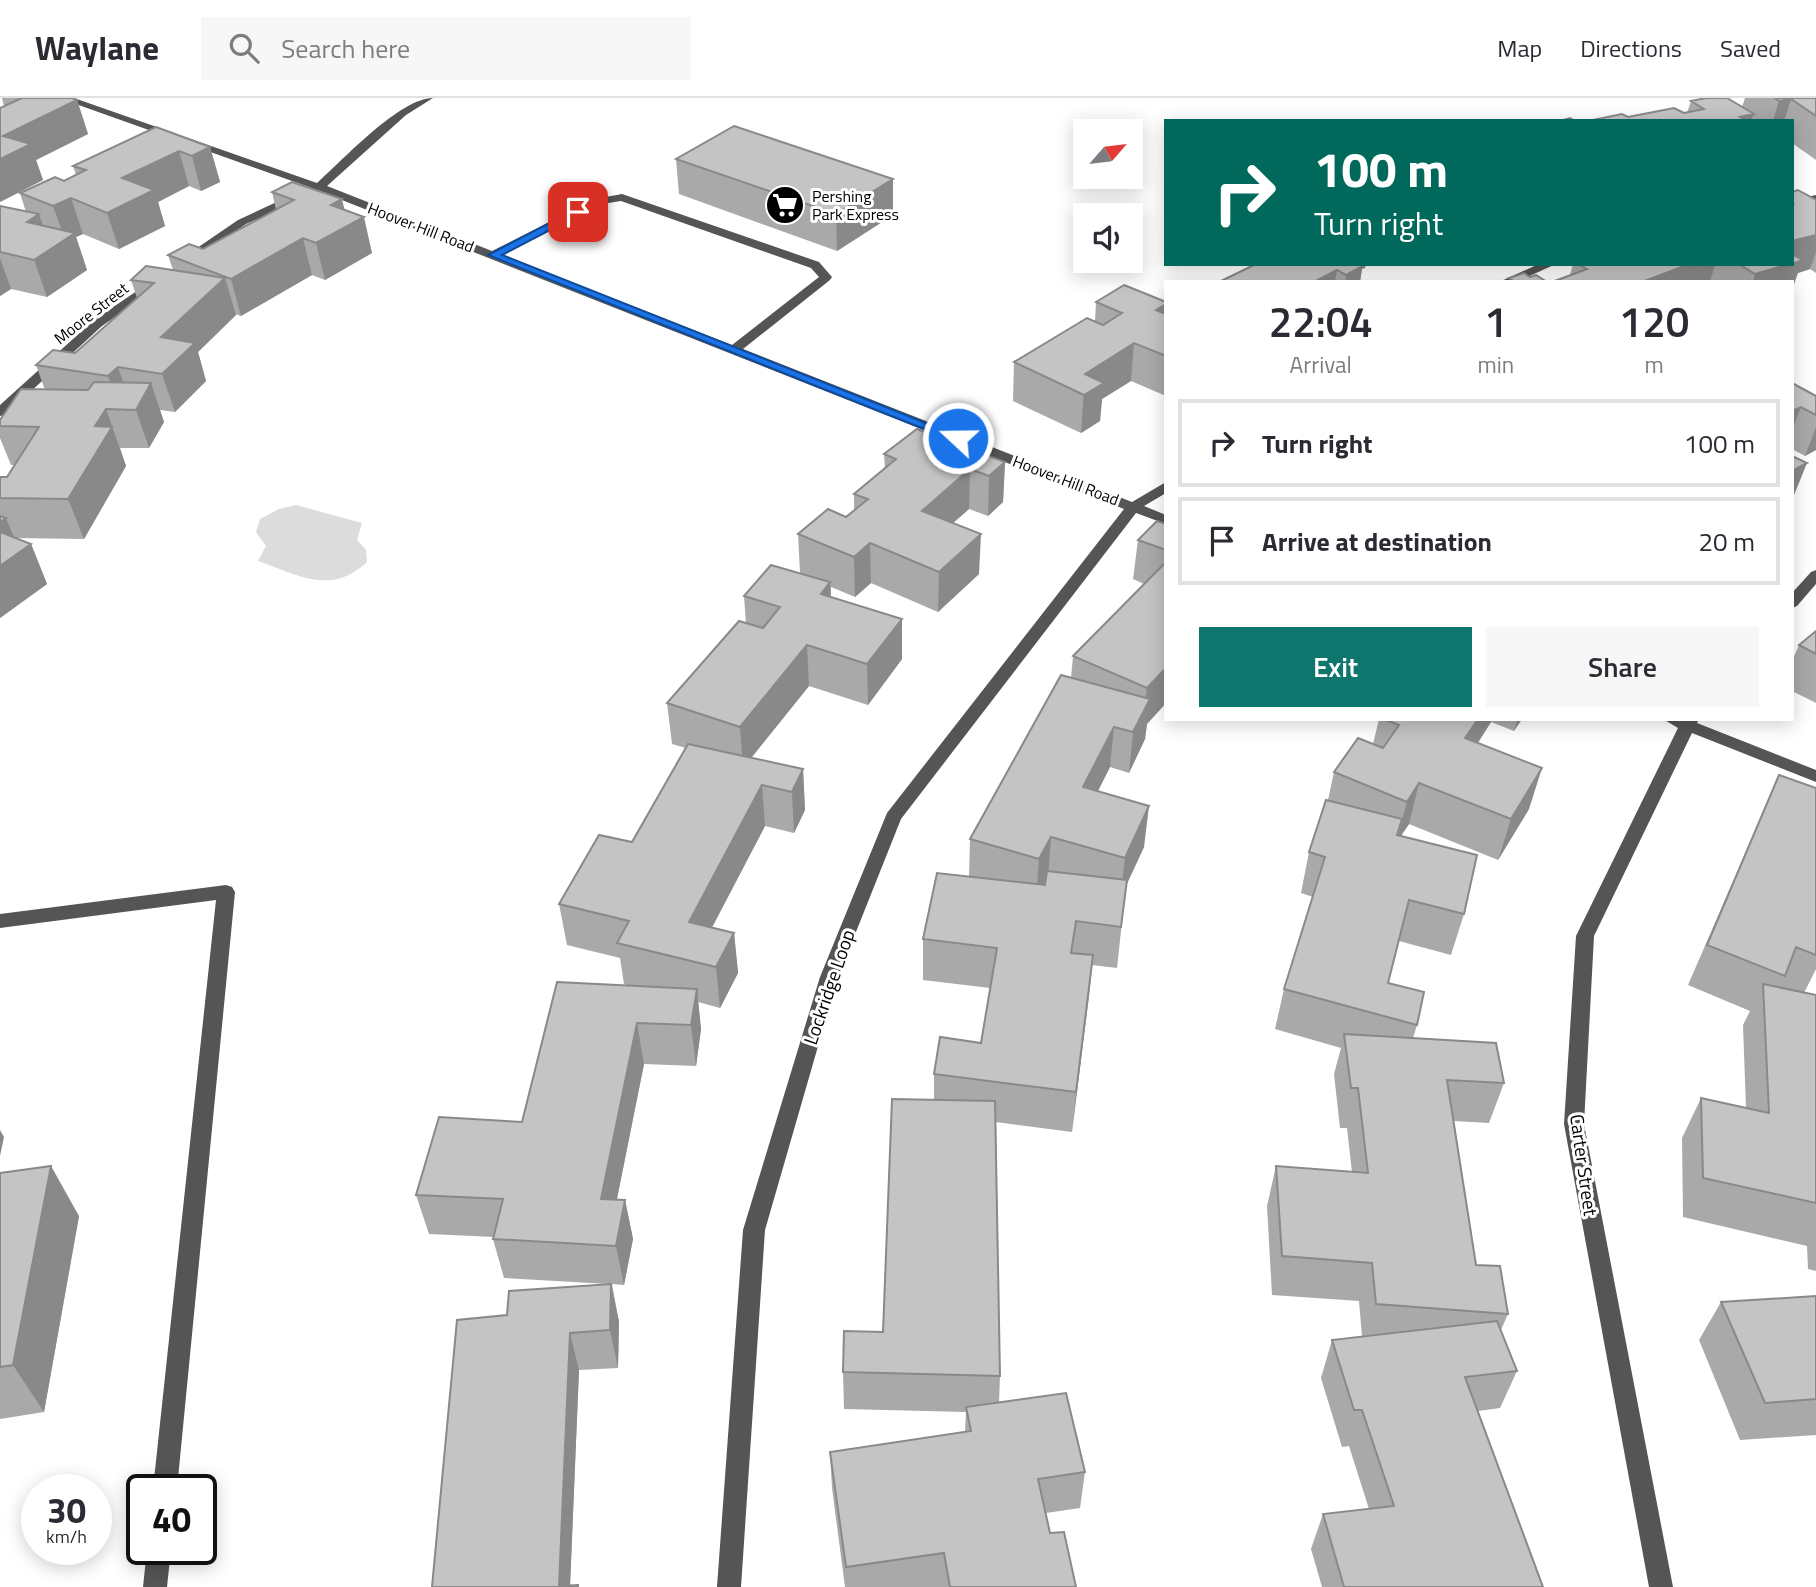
<!DOCTYPE html>
<style>
:root{--surface:#fff;--page:#f7f7f7;--text:#2b2b33;--muted:#7c7c81;--line:#e1e1e2;--accent:#0f766e}
body{margin:0;font-family:"Titillium Web",sans-serif;background:var(--page);color:var(--text);height:100vh;display:flex;flex-direction:column;font-size:26px;white-space:nowrap}
*{box-sizing:border-box;margin:0}
p{font-size:23px;color:var(--muted)}
.icon{flex:none;width:38px;height:38px;fill:none;stroke:currentColor;stroke-width:2;stroke-linecap:round;stroke-linejoin:round}
.map{position:relative;flex:1;overflow:hidden}
.panel{position:absolute;left:1164px;top:182px;width:630px;height:441px;display:flex;flex-direction:column;background:var(--surface);border-radius:0px;box-shadow:0 4px 18px #0003}
.panel>*{flex:none}
.banner{position:absolute;left:1164px;top:21px;width:630px;height:147px;border-radius:0px;box-shadow:0 4px 18px #0003;background:#00695c;color:#fff;overflow:hidden}
.needle{width:46px;rotate:62deg}
.fabs{position:absolute;left:1073px;top:21px;display:grid;gap:14px}
.fabs a{display:grid;place-items:center;width:70px;height:70px;border-radius:0px;background:var(--surface);box-shadow:0 4px 18px #0003;font-size:35px}
.speed{position:absolute;left:21px;top:1376px;display:flex;gap:14px;font-size:35px;font-weight:700;text-align:center}
.speed>*{display:grid;place-content:center;width:91px;height:91px;border-radius:50%;background:var(--surface);box-shadow:0 4px 18px #0003;line-height:1}
.speed small{font-size:18px;font-weight:400}
.speed .limit{border:4px solid #111;border-radius:10px;background:#fff;color:#111}
.pin{position:absolute;display:grid;place-items:center;width:60px;height:60px;color:#fff;margin:-30px;border-radius:14px;box-shadow:0 4px 10px #0006}
.me{position:absolute;width:77px;margin:-38px;rotate:291deg;stroke-linejoin:round;filter:drop-shadow(0 0 5px #0008)}
.turn{display:flex;align-items:center;gap:24px;height:147px;padding:0 35px;font-size:32px}
.turn .icon{width:91px;height:91px;stroke-width:2.5}
.turn b{display:block;font-size:49px;line-height:60px}
.eta{display:flex;justify-content:space-evenly;align-items:center;height:119px;text-align:center}
.eta b{font-size:42px;font-weight:600;line-height:49px}
.action{display:flex;gap:14px;margin-top:auto;padding:14px 35px}
.action a{flex:1;height:80px;border-radius:0px;background:var(--accent);color:#fff;font-size:28px;font-weight:600;line-height:80px;text-align:center}
.action a+a{background:var(--page);color:var(--text)}
ul{padding:0;list-style:none}
li{display:flex;align-items:center;gap:21px;height:88px;margin:0 14px 10px;padding:0 21px;border:4px solid var(--line);border-radius:0px}
li div{flex:1}
li b{display:block;font-size:26px}
li em{font-style:normal}
header{display:flex;align-items:center;gap:42px;box-sizing:border-box;height:98px;padding:0 35px;background:var(--surface);border-bottom:2px solid var(--line)}
header strong{font-size:33px}
nav{display:flex;gap:38px;margin-inline-start:auto;font-size:24px}
.search{width:490px;height:63px;background:var(--page);display:flex;align-items:center;gap:18px;box-sizing:border-box;padding:0 24px;border-radius:0px;color:var(--muted);font-size:26px}
.map>svg:first-child{display:block}
.green{fill:#dcdcdc}
.lines{fill:none;stroke-linecap:round;stroke-linejoin:round}
.minor{fill:#555;fill-rule:evenodd}
.wall{fill:#a9a9a9}
.shaded-wall{fill:#898989}
.building{fill:#c4c4c4;stroke:#898989;stroke-width:2}
.route{fill:#1a73e8;stroke:#114b97;stroke-width:2}
.labels{text-anchor:middle;stroke-width:6;stroke-linejoin:round;paint-order:stroke}
.far-poi-label{font-size:16px;fill:#000;stroke:#fff;text-anchor:start}
.far-street-label{font-size:16px;fill:#000;stroke:#fff}
.street-label{font-size:19px;fill:#000;stroke:#fff}
</style>
<header>
<strong>Waylane</strong>
<div class="search"><svg class="icon" aria-label="search" viewBox="0 0 24 24"><circle cx="10" cy="10" r="6"/><path d="M15 15l6 6"/></svg>Search here</div>
<nav><a>Map</a><a>Directions</a><a>Saved</a></nav>
</header>
<div class="map">
<svg width="1816" height="1489" viewBox="0 0 1816 1489">
<rect width="100%" height="100%" fill="#fff"/>
<!-- green -->
<path class="green" d="M296,407L362,425L357,442L366,452L367,464C331,498 298,477 258,463L266,448L256,434L260,421L279,411Z"/>
<g class="lines">
<!-- minor -->
<g class="minor">
<path d="M59,0H74L317,85C344,61 400,0 433,0L406,17L327,88L492,153L595,101L622,96L819,164L832,179L830,182L743,251L1132,404L1166,384V395L1144,408L1166,417V426L1136,415L901,721L838,879L765,1132L741,1489H717L743,1132L820,879L887,715L1124,411L319,93L246,126L189,167H181V161L238,122L309,89ZM621,103L811,170L819,179L732,247L502,157L602,106Z"/>
<polygon points="1816,97 1816,103 1792,108 1792,102"/>
<polygon points="1539,166 1556,166 1516,184 1499,184"/>
<polygon points="156,180 160,181 160,187 102,228 5,317 0,318 0,307 94,222"/>
<polygon points="1816,472 1816,486 1797,508 1792,510 1792,495 1811,474"/>
<polygon points="1663,621 1699,621 1697,625 1816,672 1816,684 1692,635 1594,838 1584,1026 1673,1489 1649,1489 1564,1026 1576,838 1678,630"/>
<polygon points="226,787 232,789 235,794 177,1391 153,1391 216,802 0,830 0,816"/>
<polygon points="147,1451 171,1451 167,1489 143,1489"/>
</g>
</g>
<!-- wall -->
<g class="wall">
<polygon points="2,0 72,0 77,2 88,36 36,62 43,82 0,104 0,10 4,8"/>
<polygon points="1745,0 1816,0 1816,62 1792,45 1792,23 1588,23 1684,15 1687,15 1691,3 1742,9"/>
<polygon points="210,49 220,84 201,93 189,88 158,104 165,128 119,151 83,136 76,139 87,172 47,199 11,191 0,198 0,108 26,114 20,95 64,83 76,77 73,68"/>
<polygon points="676,61 893,81 893,117 837,153 679,96"/>
<polygon points="272,94 345,112 372,155 325,182 312,177 241,218 235,216 236,217 198,254 206,283 175,314 160,312 164,324 149,350 120,350 126,368 84,441 14,440 31,446 47,486 0,520 0,379 7,379 15,367 11,367 0,340 0,322 45,292 36,267 75,255 137,200 131,182 173,172 168,157 203,151 276,112"/>
<polygon points="1816,102 1816,175 1810,171 1798,175 1792,184 1552,184 1570,177 1573,166 1792,166"/>
<polygon points="1365,170 1362,171 1360,184 1219,184"/>
<polygon points="1096,204 1166,204 1166,298 1131,283 1102,301 1100,323 1081,335 1013,303 1014,264 1095,223"/>
<polygon points="1792,285 1816,298 1816,352 1805,358 1792,351"/>
<polygon points="884,356 1005,364 1003,404 988,418 969,411 953,425 979,476 938,514 871,485 855,499 831,489 831,499 902,561 868,607 809,588 751,660 803,671 805,712 794,735 765,728 712,829 734,835 738,875 720,910 698,904 701,931 696,968 644,966 617,1101 625,1102 633,1141 624,1187 612,1186 619,1224 618,1270 579,1272 570,1487 432,1489 507,1217 608,1186 504,1180 493,1141 494,1139 429,1136 416,1097 522,1024 630,888 624,886 620,860 567,847 559,806 632,744 686,650 672,646 667,605 746,525 744,498 800,475 798,436 846,419 854,412 854,396 885,371"/>
<polygon points="1166,426 1166,605 1147,626 1145,641 1129,675 1110,669 1098,693 1144,749 1126,787 1117,870 1092,867 1072,1034 996,1024 1000,1278 999,1305 1085,1374 1080,1410 1046,1415 1050,1435 1076,1489 845,1489 832,1390 830,1354 965,1334 966,1314 844,1311 843,1274 883,1234 934,1002 934,976 981,945 990,890 923,882 923,841 969,778 970,741 1071,580 1073,558 1144,486 1133,481 1138,442"/>
<polygon points="1816,533 1816,605 1792,593 1792,563 1799,547"/>
<polygon points="1379,621 1522,621 1514,633 1491,624 1478,645 1529,711 1498,762 1409,726 1401,738 1464,816 1451,857 1399,843 1388,885 1417,927 1413,940 1504,985 1489,1025 1454,1023 1476,1167 1508,1216 1501,1232 1517,1273 1500,1310 1478,1313 1543,1489 1322,1489 1311,1451 1323,1416 1369,1411 1349,1348 1342,1349 1321,1280 1332,1242 1362,1238 1359,1203 1272,1197 1267,1108 1276,1068 1352,1074 1347,1030 1340,1030 1334,976 1341,950 1275,931 1284,891 1313,799 1301,795 1309,754 1328,702 1334,674 1373,646"/>
<polygon points="1779,677 1816,690 1816,871 1804,895 1816,897 1816,1173 1808,1171 1807,1148 1683,1119 1682,1040 1701,1000 1746,1010 1743,927 1750,913 1688,887"/>
<polygon points="0,1075 79,1118 44,1314 0,1321"/>
<polygon points="1816,1198 1816,1337 1740,1342 1699,1242 1721,1204"/>
</g>
<!-- shaded-wall -->
<g class="shaded-wall">
<polygon points="1791,1 1784,23 1773,23 1779,3"/>
<polygon points="77,2 88,36 36,62 43,82 0,104 0,61 3,38"/>
<polygon points="1754,16 1751,23 1738,23 1740,19"/>
<polygon points="210,49 220,84 201,93 192,58"/>
<polygon points="179,53 189,88 158,104 165,128 119,151 107,115 122,80"/>
<polygon points="893,81 893,117 837,153 836,116"/>
<polygon points="71,100 83,136 76,139 87,172 47,199 34,162 27,124 39,116 51,151 65,142 53,108"/>
<polygon points="342,101 348,127 364,119 372,155 325,182 316,145 331,107"/>
<polygon points="1816,137 1816,154 1810,171 1798,175 1792,192 1792,184 1753,184 1755,176 1771,166 1792,166 1792,143"/>
<polygon points="303,140 312,177 241,218 231,181"/>
<polygon points="0,160 11,191 0,198"/>
<polygon points="1345,166 1366,166 1365,170 1362,171 1360,184 1345,184 1346,177"/>
<polygon points="1690,166 1701,166 1695,184 1642,184"/>
<polygon points="1701,166 1715,166 1710,184 1695,184"/>
<polygon points="1337,172 1335,184 1314,184"/>
<polygon points="225,180 236,217 198,254 206,283 175,314 162,276 161,239"/>
<polygon points="1166,206 1166,220 1156,212"/>
<polygon points="1134,245 1131,283 1102,301 1100,323 1081,335 1085,276"/>
<polygon points="118,269 131,307 119,311 108,278"/>
<polygon points="151,285 164,324 149,350 136,312"/>
<polygon points="1801,309 1792,332 1792,313"/>
<polygon points="106,311 126,368 84,441 68,401 95,328"/>
<polygon points="1816,329 1816,352 1805,358"/>
<polygon points="1005,364 1003,404 988,418 989,378"/>
<polygon points="1807,365 1792,402 1792,373"/>
<polygon points="970,371 969,411 921,453 922,413"/>
<polygon points="6,420 20,454 31,446 47,486 0,520 0,424"/>
<polygon points="981,436 979,476 938,514 939,474"/>
<polygon points="870,445 871,485 855,499 854,459"/>
<polygon points="830,484 832,524 821,496"/>
<polygon points="902,521 902,561 868,607 867,566"/>
<polygon points="807,547 809,588 743,670 740,629"/>
<polygon points="1166,570 1166,605 1147,626 1145,641 1129,675 1133,634 1144,611 1147,590"/>
<polygon points="1478,621 1492,621 1491,624 1454,681 1465,640"/>
<polygon points="1518,621 1522,621 1514,633"/>
<polygon points="1114,629 1110,669 1079,730 1083,689"/>
<polygon points="1542,670 1529,711 1498,762 1511,721"/>
<polygon points="803,671 805,712 794,735 792,694"/>
<polygon points="1419,685 1409,726 1396,745 1407,704"/>
<polygon points="762,687 765,728 694,864 689,824"/>
<polygon points="1149,708 1144,749 1120,801 1125,760"/>
<polygon points="1051,739 1048,780 1036,802 1039,761"/>
<polygon points="734,835 738,875 720,910 716,869"/>
<polygon points="1093,857 1089,898 1072,1034 1076,994"/>
<polygon points="697,891 701,931 696,968 691,927"/>
<polygon points="637,925 644,966 609,1140 601,1101"/>
<polygon points="0,1032 4,1039 0,1058"/>
<polygon points="51,1068 79,1118 44,1314 13,1267"/>
<polygon points="625,1102 633,1141 624,1187 616,1148"/>
<polygon points="611,1186 619,1224 618,1270 610,1232"/>
<polygon points="570,1235 579,1272 570,1489 559,1489"/>
</g>
<!-- building -->
<g class="building">
<polygon points="18,0 72,0 77,2 3,38 31,46 0,61 0,10 20,1"/>
<polygon points="1706,0 1727,0 1754,16 1740,19 1747,23 1588,23 1622,16 1628,19 1674,10 1684,15 1704,11 1691,3"/>
<polygon points="1775,0 1816,0 1816,18 1791,1 1779,3"/>
<polygon points="1570,20 1575,23 1560,23"/>
<polygon points="734,28 893,81 836,116 676,61"/>
<polygon points="156,29 210,49 192,58 179,53 122,80 154,92 107,115 71,100 53,108 20,95 55,79 64,83 86,72 73,68"/>
<polygon points="292,84 342,101 331,107 364,119 316,145 303,140 231,181 168,157 189,146 203,151 294,102 272,94"/>
<polygon points="1798,92 1816,102 1816,137 1792,143 1792,106 1793,106 1792,105 1792,94"/>
<polygon points="0,108 39,116 27,124 75,135 34,162 0,154"/>
<polygon points="1792,156 1803,162 1792,166"/>
<polygon points="1256,166 1358,166 1363,168 1346,177 1337,172 1314,184 1219,184"/>
<polygon points="1578,166 1690,166 1642,184 1552,184 1587,171"/>
<polygon points="1739,166 1790,166 1755,176"/>
<polygon points="146,168 225,180 161,239 195,245 162,276 118,269 108,278 36,267 53,252 75,255 154,185 131,182"/>
<polygon points="1524,175 1530,179 1536,177 1547,184 1515,184 1509,180"/>
<polygon points="1124,187 1166,204 1166,206 1156,212 1166,216 1166,258 1134,245 1085,276 1104,285 1084,297 1014,264 1087,220 1103,227 1122,215 1096,204"/>
<polygon points="94,284 151,285 136,312 106,311 95,328 112,329 68,401 0,400 0,379 7,379 39,329 0,328 0,322 21,291 88,292"/>
<polygon points="1792,285 1816,298 1816,317 1801,309 1792,313"/>
<polygon points="917,331 1005,364 989,378 970,371 922,413 981,436 939,474 870,445 854,459 798,436 828,411 846,419 868,401 854,396 896,361 884,356"/>
<polygon points="1792,358 1807,365 1792,373"/>
<polygon points="0,418 6,420 0,424"/>
<polygon points="1157,423 1166,426 1166,452 1138,442"/>
<polygon points="0,434 31,446 0,468"/>
<polygon points="1166,464 1166,570 1147,590 1073,558"/>
<polygon points="771,467 830,484 821,496 902,521 867,566 807,547 740,629 667,605 739,523 763,530 780,509 744,498"/>
<polygon points="1816,533 1816,556 1799,547"/>
<polygon points="1061,577 1150,601 1133,634 1114,629 1083,689 1149,708 1125,760 1051,739 1039,761 970,741"/>
<polygon points="1384,621 1478,621 1465,640 1542,670 1511,721 1419,685 1407,704 1334,674 1358,640 1383,650 1399,627"/>
<polygon points="688,646 803,671 792,694 762,687 689,824 734,835 716,869 617,845 629,823 559,806 599,737 632,744"/>
<polygon points="1779,677 1816,690 1816,857 1796,849 1785,878 1707,847"/>
<polygon points="1326,702 1402,721 1397,737 1477,757 1464,816 1409,802 1388,885 1424,894 1417,927 1284,891 1325,759 1309,754"/>
<polygon points="1047,773 1127,782 1121,829 1076,823 1071,855 1093,857 1076,994 934,976 940,939 981,945 997,850 923,841 937,775 1045,787"/>
<polygon points="557,884 697,891 691,927 637,925 601,1101 625,1102 616,1148 493,1141 503,1101 416,1097 439,1019 522,1024"/>
<polygon points="1763,886 1816,897 1816,1105 1703,1080 1701,1000 1769,1015"/>
<polygon points="1344,936 1496,945 1504,985 1447,982 1476,1167 1500,1168 1508,1216 1376,1206 1372,1165 1282,1158 1276,1068 1368,1075 1358,990 1351,990"/>
<polygon points="892,1001 995,1003 1000,1278 843,1274 844,1233 883,1234"/>
<polygon points="51,1068 13,1267 0,1269 0,1075"/>
<polygon points="611,1186 610,1232 570,1235 559,1488 578,1487 578,1489 432,1489 457,1222 507,1217 509,1193"/>
<polygon points="1816,1198 1816,1301 1765,1305 1721,1204"/>
<polygon points="1497,1223 1517,1273 1465,1279 1543,1489 1344,1489 1323,1416 1394,1408 1362,1312 1354,1312 1332,1242"/>
<polygon points="1066,1295 1085,1374 1038,1381 1050,1435 1064,1434 1076,1489 950,1489 944,1455 846,1469 830,1354 971,1333 966,1309"/>
</g>
<!-- route -->
<polygon class="route" points="578,110 581,111 581,116 502,157 964,340 958,344 954,343 488,157"/>
<!-- icons -->
<defs>
<symbol id="supermarket-disc" viewBox="-11 -11 22 22"><circle r="9.5" fill="#000" stroke="#fff"/><path d="M-6-5.5h2.5l.6 2H6L4.5 2H-2.5L-4.4-4H-6ZM-1.5 3.2a1.3 1.3 0 1 0 .1 0ZM3 3.2a1.3 1.3 0 1 0 .1 0Z" fill="#fff"/></symbol>
</defs>
<g fill-rule="evenodd">
<use href="#supermarket-disc" x="763" y="85" width="44" height="44"/>
</g>
<g class="labels">
<!-- far-poi labels -->
<g class="far-poi-label">
<text x="812" y="104">Pershing<tspan x="812" dy="18">Park Express</tspan></text>
</g>
<!-- far-street labels -->
<g class="far-street-label">
<text transform="translate(421 129) rotate(21)" y="6">Hoover Hill Road</text>
<text transform="translate(91 215) rotate(-38)" y="6">Moore Street</text>
<text transform="translate(1066 382) rotate(21)" y="6">Hoover Hill Road</text>
</g>
<!-- street labels -->
<g class="street-label">
<text transform="translate(829 889) rotate(-71)" y="7">Lockridge Loop</text>
<text transform="translate(1584 1067) rotate(82)" y="7">Carter Street</text>
</g>
</g>
</svg>
<div class="fabs">
<a><svg class="needle" viewBox="-14 -14 28 28"><path d="M0-13l5 13h-10z" fill="#e53935"/><path d="M0 13l5-13h-10z" fill="#7c7c81"/></svg></a>
<a><svg class="icon" aria-label="sound" viewBox="0 0 24 24"><path d="M4 9h4l5-4v14l-5-4H4zM17 9q2 3 0 6"/></svg></a>
</div>
<div class="speed"><div>30<small>km/h</small></div><div class="limit">40</div></div>
<div class="pin" style="left:578px;top:114px;background:#d93025"><svg class="icon" aria-label="arrive" viewBox="0 0 24 24"><path d="M6 21V4h12l-3 4 3 4H6"/></svg></div>
<svg class="me" style="left:958px;top:340px" viewBox="-20 -20 40 40"><circle r="17" fill="#1a73e8" stroke="#fff" stroke-width="3"/><path d="M0-11L8 9 0 5-8 9z" fill="#fff"/></svg>
<div class="banner">
<div class="turn"><svg class="icon" aria-label="right" viewBox="0 0 24 24"><path d="M7 20v-9h11M14 6l5 5-5 5"/></svg><div><b>100 m</b>Turn right</div></div>
</div>
<section class="panel">
<div class="eta">
<div><b>22:04</b><p>Arrival</p></div>
<div><b>1</b><p>min</p></div>
<div><b>120</b><p>m</p></div>
</div>
<ul>
<li><svg class="icon" aria-label="right" viewBox="0 0 24 24"><path d="M7 20v-9h11M14 6l5 5-5 5"/></svg><div><b>Turn right</b></div><em>100 m</em></li>
<li><svg class="icon" aria-label="arrive" viewBox="0 0 24 24"><path d="M6 21V4h12l-3 4 3 4H6"/></svg><div><b>Arrive at destination</b></div><em>20 m</em></li>
</ul>
<div class="action"><a>Exit</a><a>Share</a></div>
</section>
</div>
